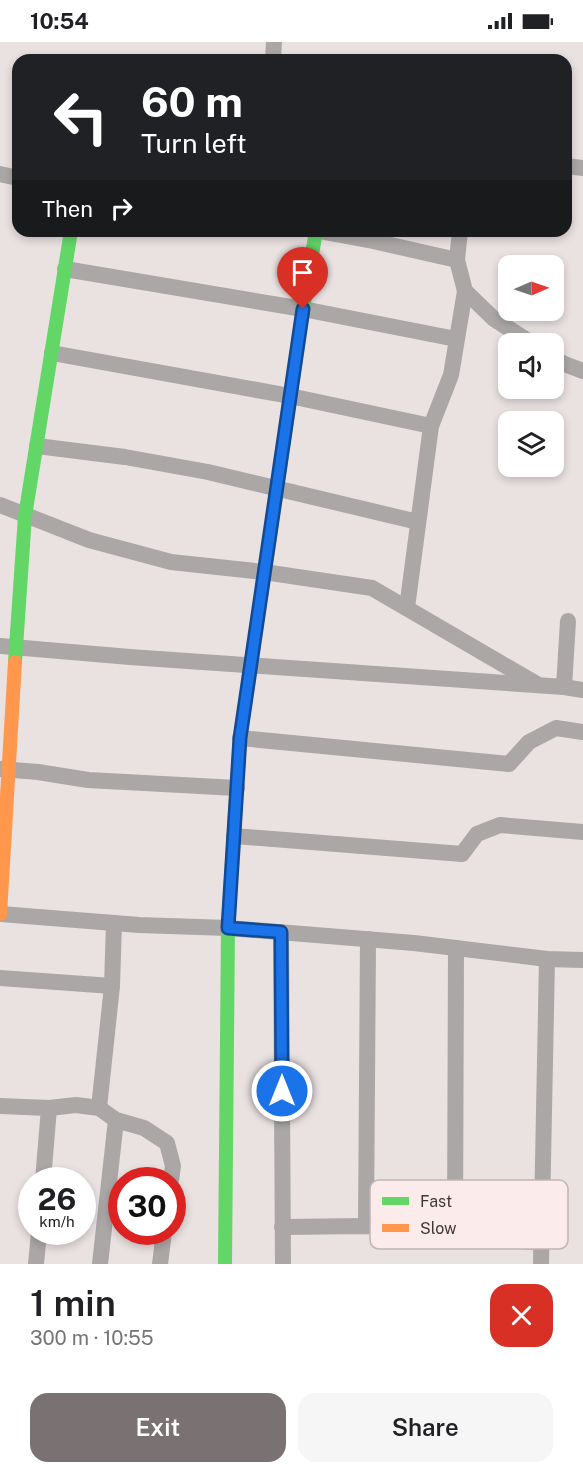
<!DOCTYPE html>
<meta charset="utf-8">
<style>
:root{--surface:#fff;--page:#f6f6f6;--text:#202124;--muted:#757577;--accent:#7a7272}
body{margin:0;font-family:"Public Sans",sans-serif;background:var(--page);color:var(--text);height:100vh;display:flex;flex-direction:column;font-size:22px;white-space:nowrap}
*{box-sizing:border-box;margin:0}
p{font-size:20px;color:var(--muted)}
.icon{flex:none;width:33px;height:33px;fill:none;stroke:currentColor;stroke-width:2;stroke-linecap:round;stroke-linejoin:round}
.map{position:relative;height:1222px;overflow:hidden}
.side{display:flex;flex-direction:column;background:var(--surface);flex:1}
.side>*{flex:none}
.guide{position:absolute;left:12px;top:12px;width:560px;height:183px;border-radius:18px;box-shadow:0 3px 9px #0003;background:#202124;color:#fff;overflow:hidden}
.needle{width:39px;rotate:88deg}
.controls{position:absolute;left:498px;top:213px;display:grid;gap:12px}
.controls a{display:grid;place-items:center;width:66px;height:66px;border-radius:12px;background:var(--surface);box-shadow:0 3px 9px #0003;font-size:30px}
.speed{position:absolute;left:18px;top:1125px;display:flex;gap:12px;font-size:30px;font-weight:700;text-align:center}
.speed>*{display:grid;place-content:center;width:78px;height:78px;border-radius:50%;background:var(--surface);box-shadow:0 3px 9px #0003;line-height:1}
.speed small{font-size:15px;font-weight:400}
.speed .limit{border:9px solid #d22;background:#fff;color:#111}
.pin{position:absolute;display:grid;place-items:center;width:51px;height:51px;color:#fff;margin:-62px -26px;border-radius:50% 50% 50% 0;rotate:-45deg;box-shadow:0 0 6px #0007}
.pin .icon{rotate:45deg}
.me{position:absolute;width:66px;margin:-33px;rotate:0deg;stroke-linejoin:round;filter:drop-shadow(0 0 4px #0008)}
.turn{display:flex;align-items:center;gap:21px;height:126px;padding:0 30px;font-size:27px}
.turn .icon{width:78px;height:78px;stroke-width:2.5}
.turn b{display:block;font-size:42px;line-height:51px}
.then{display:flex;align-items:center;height:57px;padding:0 30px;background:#0003;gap:12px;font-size:22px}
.round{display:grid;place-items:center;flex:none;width:63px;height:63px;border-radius:18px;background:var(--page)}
.summary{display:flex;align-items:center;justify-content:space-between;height:102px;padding:0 30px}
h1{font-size:36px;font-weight:600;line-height:45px}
.action{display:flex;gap:12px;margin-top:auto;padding:12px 30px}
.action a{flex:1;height:69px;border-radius:18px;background:var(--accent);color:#fff;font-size:24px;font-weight:600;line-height:69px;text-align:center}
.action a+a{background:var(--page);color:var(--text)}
.status{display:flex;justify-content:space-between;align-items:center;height:42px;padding:0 30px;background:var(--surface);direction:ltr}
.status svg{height:16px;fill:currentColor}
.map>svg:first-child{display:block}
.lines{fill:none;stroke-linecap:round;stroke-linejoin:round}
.street{stroke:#aba7a6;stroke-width:16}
.fast{stroke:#63d668;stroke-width:14}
.slow{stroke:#ff974d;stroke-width:14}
.route-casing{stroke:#114b97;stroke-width:15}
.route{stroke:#1a73e8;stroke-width:10}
.key{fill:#fbebea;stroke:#c2b5b4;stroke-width:1.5}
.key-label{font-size:16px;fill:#3e3737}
</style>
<div class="status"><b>10:54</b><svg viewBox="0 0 49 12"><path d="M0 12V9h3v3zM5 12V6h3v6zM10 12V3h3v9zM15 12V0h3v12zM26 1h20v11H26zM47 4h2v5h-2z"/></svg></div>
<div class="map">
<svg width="583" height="1222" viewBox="0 0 583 1222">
<rect width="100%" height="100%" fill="#eae1e1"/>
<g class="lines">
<!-- street -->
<g class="street">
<polyline points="273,18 274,0"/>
<polyline points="566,124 583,126"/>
<polyline points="0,132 18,136"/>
<polyline points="319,189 373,199 457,218"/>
<polyline points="460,189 457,218 465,249 494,277 533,302"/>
<polyline points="65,227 303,267 456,297"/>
<polyline points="52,311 290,354 431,384"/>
<polyline points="554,315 562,321 583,329"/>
<polyline points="37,404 125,415 208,430 418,480"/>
<polyline points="0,463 89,498 171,520 264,530 372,546 535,641"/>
<polyline points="407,566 431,384 451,333 465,249"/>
<polyline points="0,604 130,615 564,645 583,648"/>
<polyline points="564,645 568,579"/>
<polyline points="240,696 509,722 529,700 556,686 583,690"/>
<polyline points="0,727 38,730 88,738 237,746"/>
<polyline points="234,794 462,812 477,792 500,783 583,790"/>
<polyline points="1,872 139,883 228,886 414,901 547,917 583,918"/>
<polyline points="281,890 283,1222"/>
<polyline points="0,936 112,944"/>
<polyline points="0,1064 49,1066 43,1138"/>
<polyline points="49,1066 76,1063 99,1066 116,1078 144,1086 167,1101 173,1124 171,1138"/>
<polyline points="99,1066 112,944 114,881"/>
<polyline points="366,1184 368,897"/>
<polyline points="282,1185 366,1184 455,1191 541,1201"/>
<polyline points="455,1191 456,906"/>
<polyline points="36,1222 39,1190"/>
<polyline points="100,1222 116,1078"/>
<polyline points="160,1222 164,1190"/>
<polyline points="541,1222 547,917"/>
</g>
<!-- fast -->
<g class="fast">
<polyline points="271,487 303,267 316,189"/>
<polyline points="15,620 25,474 71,189"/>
<polyline points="225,1222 228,886 235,771"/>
</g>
<!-- slow -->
<g class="slow">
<polyline points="235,771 240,696 271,487"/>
<polyline points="0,872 15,620"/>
</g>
</g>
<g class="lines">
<defs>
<polyline id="route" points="282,1049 281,890 228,886 240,696 303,267"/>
</defs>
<!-- route casing -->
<use href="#route" class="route-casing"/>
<!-- route -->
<use href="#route" class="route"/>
</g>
<!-- legend -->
<rect x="370" y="1138" width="198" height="69" rx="9" class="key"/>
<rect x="382" y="1155" width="27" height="8" fill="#63d668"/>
<rect x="382" y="1182" width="27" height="8" fill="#ff974d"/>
<g class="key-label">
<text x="420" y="1165">Fast</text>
<text x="420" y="1192">Slow</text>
</g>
</svg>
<div class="controls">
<a><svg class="needle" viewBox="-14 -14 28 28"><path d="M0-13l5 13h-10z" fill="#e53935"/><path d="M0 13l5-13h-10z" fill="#757577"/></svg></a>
<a><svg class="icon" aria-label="sound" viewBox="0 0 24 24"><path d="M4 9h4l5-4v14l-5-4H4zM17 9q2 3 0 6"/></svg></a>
<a><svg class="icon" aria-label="layers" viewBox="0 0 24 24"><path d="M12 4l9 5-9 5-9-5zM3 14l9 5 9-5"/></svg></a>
</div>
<div class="speed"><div>26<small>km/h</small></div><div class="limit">30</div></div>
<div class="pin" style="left:303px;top:267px;background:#d93025"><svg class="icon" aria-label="arrive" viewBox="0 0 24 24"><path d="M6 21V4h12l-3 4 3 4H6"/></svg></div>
<svg class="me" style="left:282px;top:1049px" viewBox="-20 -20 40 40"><circle r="17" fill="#1a73e8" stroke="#fff" stroke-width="3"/><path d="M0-11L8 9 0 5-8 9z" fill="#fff"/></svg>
<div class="guide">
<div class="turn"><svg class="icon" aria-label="left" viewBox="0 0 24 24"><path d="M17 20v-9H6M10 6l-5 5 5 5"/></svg><div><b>60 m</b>Turn left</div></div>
<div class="then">Then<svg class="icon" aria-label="right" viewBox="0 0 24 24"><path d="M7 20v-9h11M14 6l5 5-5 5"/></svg></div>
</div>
</div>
<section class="side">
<div class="summary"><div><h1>1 min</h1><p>300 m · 10:55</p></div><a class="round" style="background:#d93025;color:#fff"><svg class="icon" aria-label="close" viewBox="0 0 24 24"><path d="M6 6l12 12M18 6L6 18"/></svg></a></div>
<div class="action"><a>Exit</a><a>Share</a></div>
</section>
